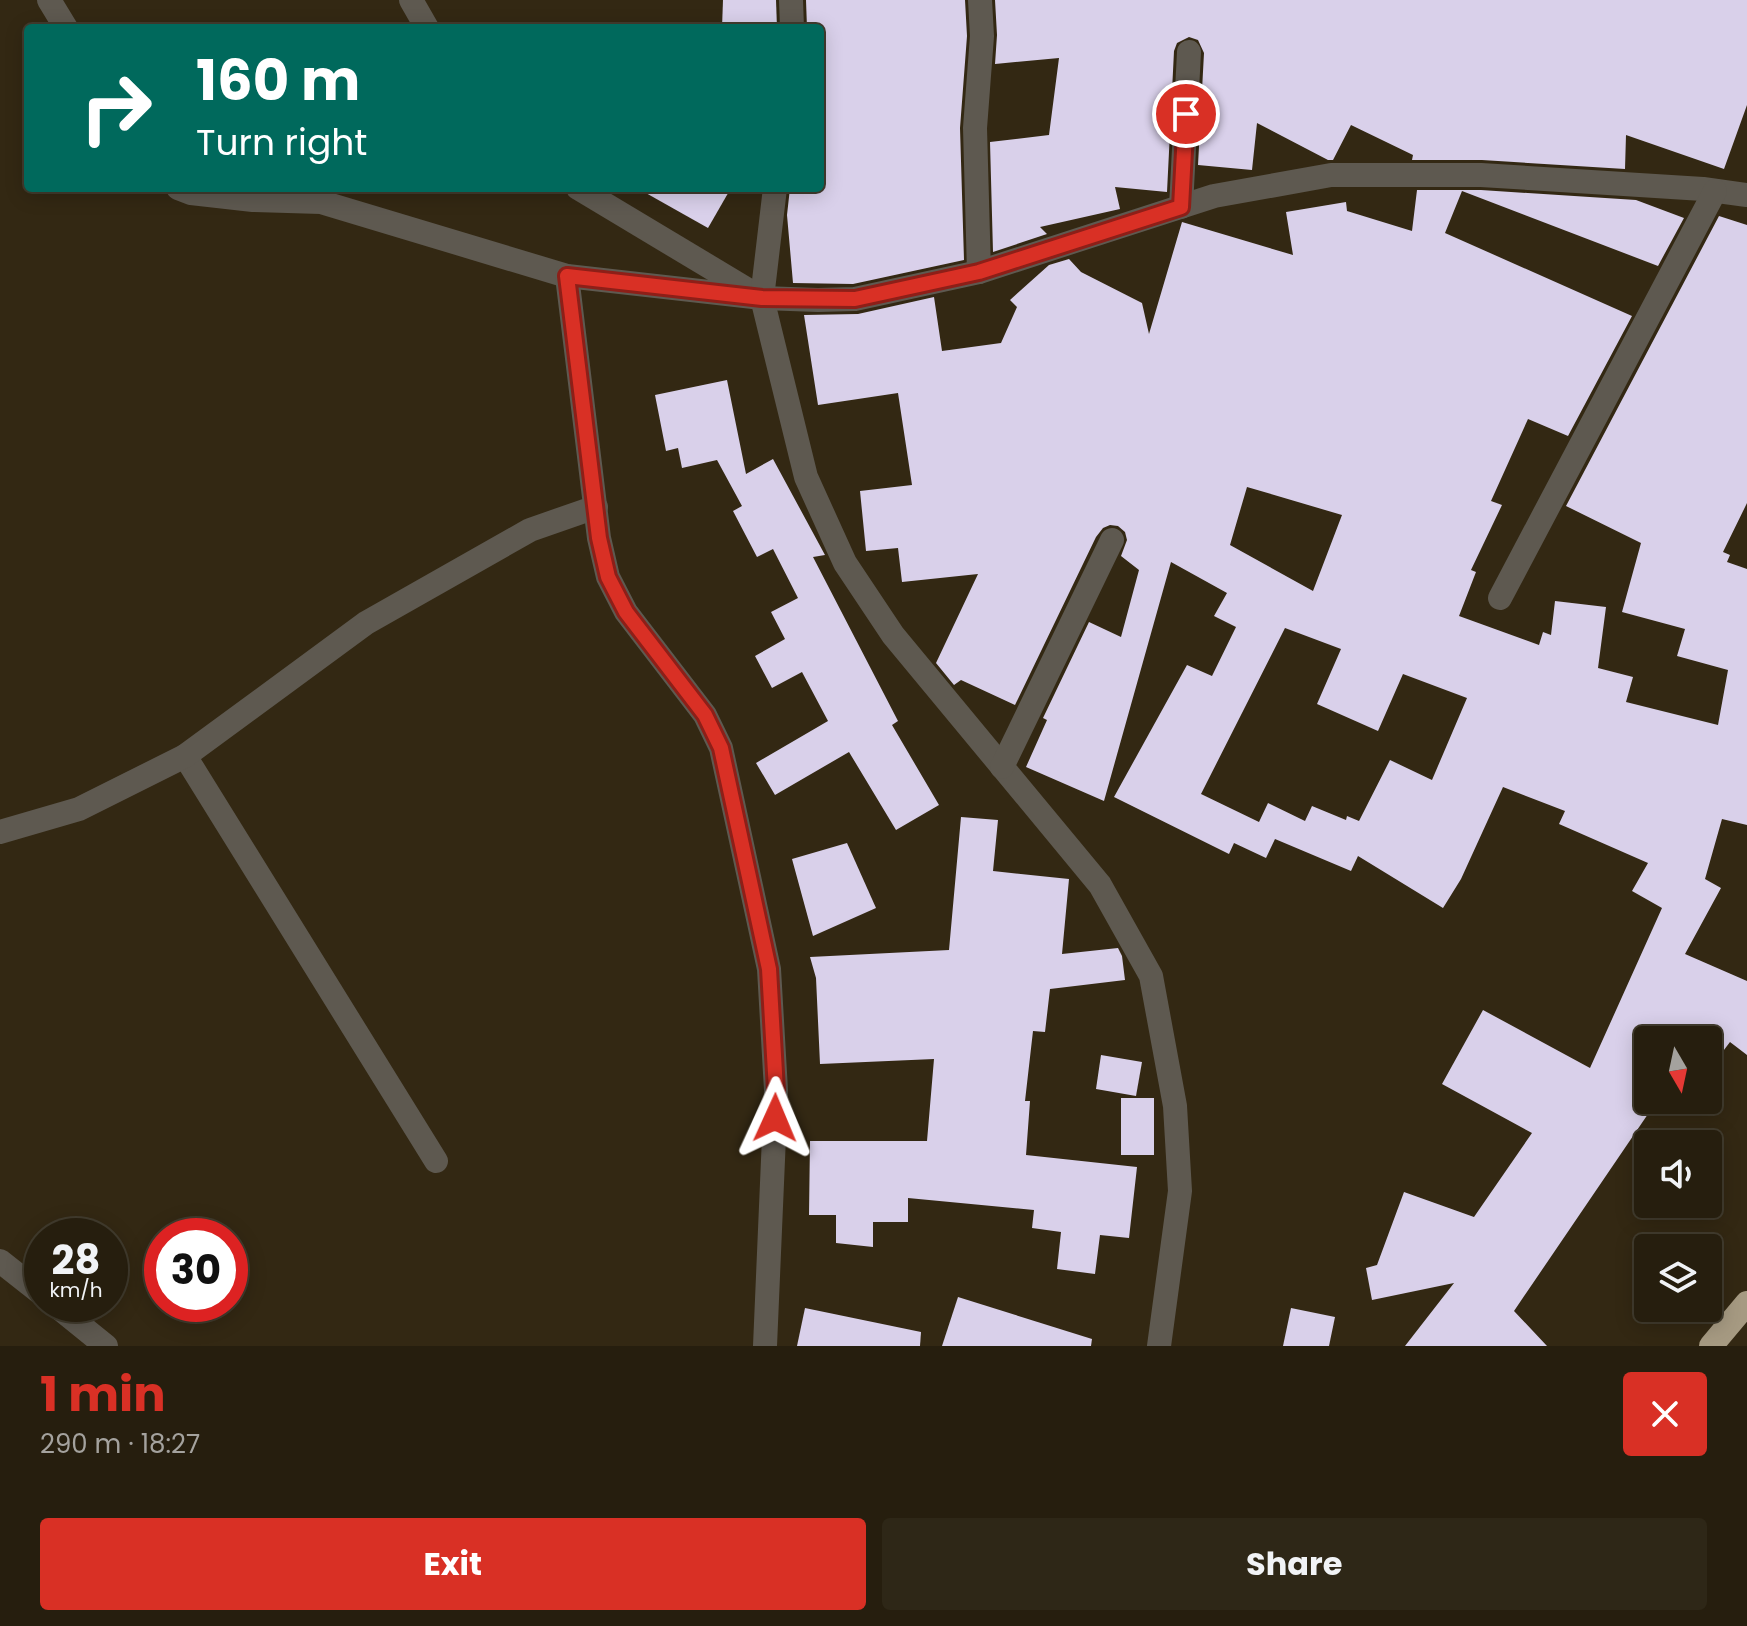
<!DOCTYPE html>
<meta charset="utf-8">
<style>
:root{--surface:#261e0e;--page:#2e2717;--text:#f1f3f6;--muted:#a4a29e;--line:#423c2e;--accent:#d93025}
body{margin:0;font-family:Poppins,sans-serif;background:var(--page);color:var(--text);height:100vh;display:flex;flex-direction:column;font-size:30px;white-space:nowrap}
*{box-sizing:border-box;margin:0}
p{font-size:26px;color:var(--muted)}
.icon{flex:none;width:44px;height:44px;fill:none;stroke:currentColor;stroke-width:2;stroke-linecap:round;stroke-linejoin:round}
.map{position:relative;height:1346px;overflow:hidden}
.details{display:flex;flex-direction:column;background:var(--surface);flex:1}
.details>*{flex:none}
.top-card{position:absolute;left:24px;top:24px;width:800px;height:168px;border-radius:8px;box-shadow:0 4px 20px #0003,0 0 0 2px var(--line);background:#00695c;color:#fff;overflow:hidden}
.needle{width:52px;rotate:171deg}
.controls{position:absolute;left:1634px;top:1026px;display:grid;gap:16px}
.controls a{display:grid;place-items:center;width:88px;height:88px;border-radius:8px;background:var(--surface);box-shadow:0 4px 20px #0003,0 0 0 2px var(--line);font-size:40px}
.speed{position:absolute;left:24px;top:1218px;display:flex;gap:16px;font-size:40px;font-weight:700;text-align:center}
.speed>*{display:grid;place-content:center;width:104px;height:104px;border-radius:50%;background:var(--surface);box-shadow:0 4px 20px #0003,0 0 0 2px var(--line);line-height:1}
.speed small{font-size:20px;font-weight:400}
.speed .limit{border:12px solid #d22;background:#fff;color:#111}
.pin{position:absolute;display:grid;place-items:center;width:68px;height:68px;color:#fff;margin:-34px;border:4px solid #fff;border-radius:50%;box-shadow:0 2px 8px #0007}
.me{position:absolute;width:88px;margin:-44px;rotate:1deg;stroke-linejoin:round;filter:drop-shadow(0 0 6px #0008)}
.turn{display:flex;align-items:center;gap:28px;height:168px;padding:0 40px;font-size:36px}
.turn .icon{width:104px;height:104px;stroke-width:2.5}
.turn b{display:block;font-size:56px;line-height:68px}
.round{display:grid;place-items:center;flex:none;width:84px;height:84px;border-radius:8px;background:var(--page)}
.headline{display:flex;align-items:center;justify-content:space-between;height:136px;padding:0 40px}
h1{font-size:48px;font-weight:700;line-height:60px;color:var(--accent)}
.primary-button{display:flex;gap:16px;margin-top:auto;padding:16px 40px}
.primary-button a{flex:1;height:92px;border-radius:8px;background:var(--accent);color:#fff;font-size:32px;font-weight:700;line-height:92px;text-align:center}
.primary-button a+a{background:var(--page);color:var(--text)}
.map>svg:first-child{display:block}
.building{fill:#d9d0ea;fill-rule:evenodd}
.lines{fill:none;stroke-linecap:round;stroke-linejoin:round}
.street{stroke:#5e5950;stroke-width:24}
.highway{stroke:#a69a82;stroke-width:24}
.route-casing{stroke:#8d1f18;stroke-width:20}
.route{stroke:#d93025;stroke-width:14}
</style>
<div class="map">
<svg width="1747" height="1346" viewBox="0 0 1747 1346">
<rect width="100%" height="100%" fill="#332813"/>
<!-- building -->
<g class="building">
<polygon points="723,0 776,0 777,28 722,28"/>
<polygon points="806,0 965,0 967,36 960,128 964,260 853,284 793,283 787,215 790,188 820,188 820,169 822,169 820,28 807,28"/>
<polygon points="995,0 1747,0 1747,105 1724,169 1626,135 1625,169 1482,160 1412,160 1413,155 1351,125 1333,160 1328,160 1257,123 1252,170 1198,165 1204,53 1198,40 1189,37 1177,43 1174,51 1167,192 1115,187 1120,209 1040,227 1047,234 993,252 990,142 1049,135 1059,58 995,64 997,35"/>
<polygon points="637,188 731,188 708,228"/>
<path d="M1417,190H1481L1636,200L1684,218L1658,266L1462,191L1445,233L1632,316L1568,436L1528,419L1491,501L1502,505L1471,570L1476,572L1459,616L1539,645L1543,632L1551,635L1555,601L1606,607L1598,668L1633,677L1626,702L1718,725L1728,670L1677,656L1685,629L1622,612L1641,543L1566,506L1719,216L1747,225V503L1723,552L1730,555L1727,562L1747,569V825L1722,819L1705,879L1721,888L1685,954L1747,981V1055L1730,1042L1708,1071V1040H1648V1114L1514,1311L1547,1346H1405L1454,1283L1372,1300L1366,1268L1377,1265L1404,1192L1474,1217L1532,1133L1442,1084L1483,1010L1590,1068L1662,908L1632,891L1648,863L1559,824L1565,811L1503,787L1461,879L1443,908L1358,856L1351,871L1275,839L1266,858L1234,843L1229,854L1114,797L1187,665L1212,676L1236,627L1214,616L1227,593L1171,562L1104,801L1026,767L1047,720L1043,718L1089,622L1121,637L1139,570L1121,556L1127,540L1125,532L1118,526L1110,525L1103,528L1096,537L1015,705L961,680L954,685L936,663L978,574L902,582L898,548L866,551L860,491L912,485L898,393L818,405L804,315L858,314L934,297L942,351L1001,343L1017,307L1010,300L1049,265L1069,259L1081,272L1142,303L1149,334L1182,222L1293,255L1286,212L1346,202L1347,211L1412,231ZM1247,487L1342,515L1313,591L1230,545ZM1285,628L1341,649L1317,704L1378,731L1403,674L1467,698L1432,780L1390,760L1359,821L1347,816L1346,820L1312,806L1305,821L1268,803L1259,822L1201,794Z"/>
<polygon points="727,380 746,474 773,459 825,555 813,557 898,721 892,725 939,805 896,830 849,752 775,795 756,763 828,721 802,672 772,688 755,656 785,639 771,612 798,598 773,549 757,557 733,511 742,506 717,460 682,468 678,448 666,451 655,395"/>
<polygon points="961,817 998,820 993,871 1069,879 1062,954 1118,948 1122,956 1125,980 1050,989 1045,1032 1033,1031 1025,1101 1030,1101 1026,1155 1137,1167 1129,1238 1100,1235 1095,1274 1057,1269 1061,1232 1032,1228 1034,1210 908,1198 908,1222 873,1222 873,1247 836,1243 836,1215 809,1215 810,1141 927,1141 934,1059 820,1064 816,978 810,957 949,950"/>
<polygon points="847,843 876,908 813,936 792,859"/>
<polygon points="1101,1055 1142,1062 1136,1096 1096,1089"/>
<rect x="1121" y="1098" width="33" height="57"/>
<polygon points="958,1297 1092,1339 1091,1346 942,1346"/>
<polygon points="805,1308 921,1332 920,1346 797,1346"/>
<polygon points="1291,1308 1335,1317 1329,1346 1283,1346"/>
</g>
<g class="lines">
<!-- street -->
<g class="street">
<polyline points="49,0 66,28"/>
<polyline points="411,0 427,28"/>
<polyline points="791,0 792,28"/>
<polyline points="178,188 191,193 253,200 321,202 567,276 762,298 818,300 855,299 979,272 1214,196 1331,175 1481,175 1703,189 1747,195"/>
<polyline points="578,188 753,293"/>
<polyline points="775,188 762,298 806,477 845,563 893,635 1100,885 1151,976 1175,1106 1180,1191 1159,1346"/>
<polyline points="1181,207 1189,52"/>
<polyline points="979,272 975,128 982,36 980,0"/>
<polyline points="567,276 599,538 608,577 626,612 705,715 721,748 769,969 776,1090 765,1346"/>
<polyline points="1500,598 1715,191"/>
<polyline points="185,756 436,1161"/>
<polyline points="1002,767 1112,540"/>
<polyline points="0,832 79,809 185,756 366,623 530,530 596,507"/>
<polyline points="0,1261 42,1294"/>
<polyline points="54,1304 106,1346"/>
</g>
<!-- highway -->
<polyline class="highway" points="1711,1346 1747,1303"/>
</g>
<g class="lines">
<defs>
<polyline id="route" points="775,1118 776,1090 769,969 721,748 705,715 626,612 608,577 599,538 567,276 762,298 855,299 979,272 1181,207 1186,114"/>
</defs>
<!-- route casing -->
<use href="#route" class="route-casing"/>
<!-- route -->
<use href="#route" class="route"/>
</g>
</svg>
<div class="controls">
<a><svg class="needle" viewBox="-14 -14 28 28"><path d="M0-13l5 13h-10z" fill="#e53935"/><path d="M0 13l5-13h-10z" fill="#a4a29e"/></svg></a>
<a><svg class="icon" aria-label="sound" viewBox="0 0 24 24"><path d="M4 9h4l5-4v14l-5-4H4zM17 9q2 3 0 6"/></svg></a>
<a><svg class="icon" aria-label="layers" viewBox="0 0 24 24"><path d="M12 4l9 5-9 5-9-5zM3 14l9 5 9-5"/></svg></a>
</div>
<div class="speed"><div>28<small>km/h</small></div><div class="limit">30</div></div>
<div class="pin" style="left:1186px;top:114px;background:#d93025"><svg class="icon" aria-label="arrive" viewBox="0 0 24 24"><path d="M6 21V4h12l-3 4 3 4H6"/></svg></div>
<svg class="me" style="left:775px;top:1118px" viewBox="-20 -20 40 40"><path d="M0-17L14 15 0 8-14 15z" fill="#d93025" stroke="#fff" stroke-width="4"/></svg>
<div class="top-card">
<div class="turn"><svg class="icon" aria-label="right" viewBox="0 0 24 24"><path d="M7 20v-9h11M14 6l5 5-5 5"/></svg><div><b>160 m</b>Turn right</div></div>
</div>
</div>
<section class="details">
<div class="headline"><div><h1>1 min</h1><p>290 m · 18:27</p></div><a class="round" style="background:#d93025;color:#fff"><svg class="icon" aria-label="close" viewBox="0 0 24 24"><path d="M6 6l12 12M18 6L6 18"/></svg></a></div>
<div class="primary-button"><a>Exit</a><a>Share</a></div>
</section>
